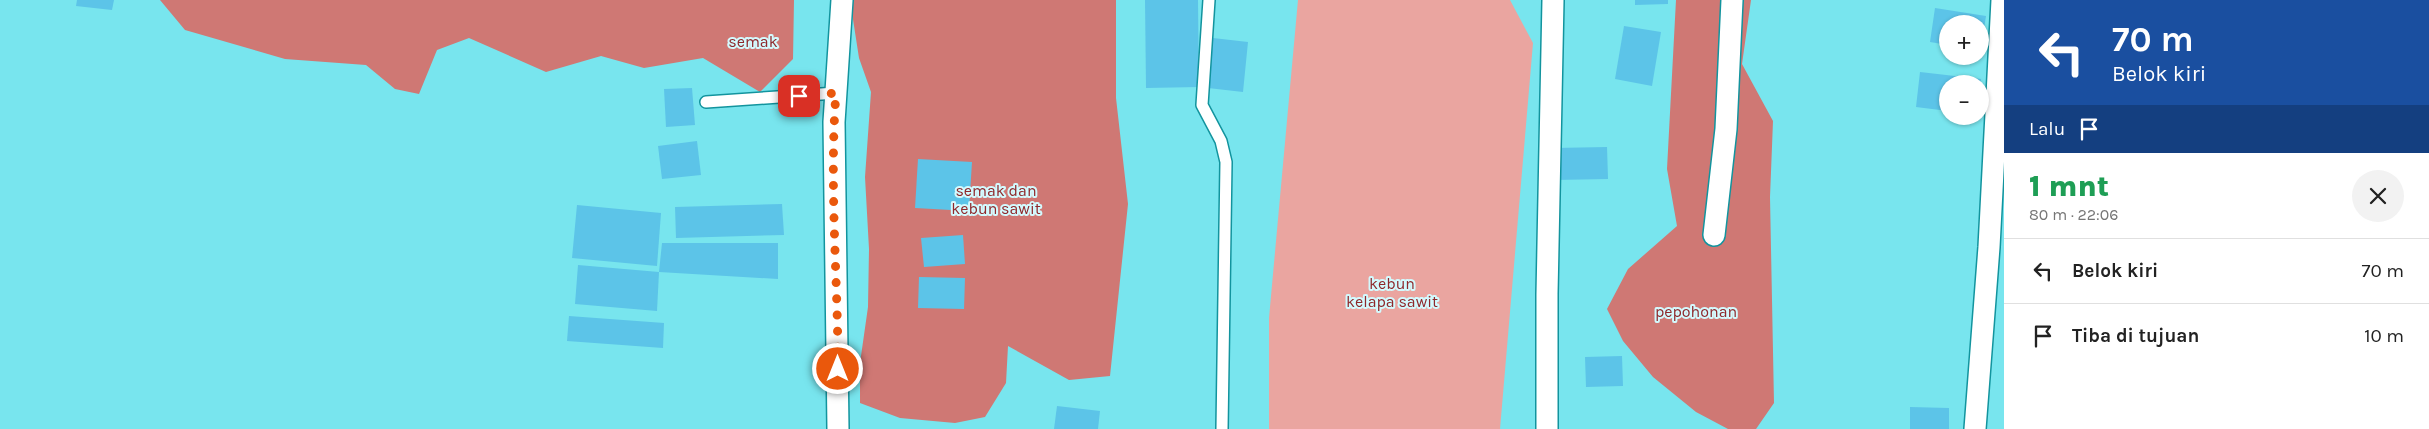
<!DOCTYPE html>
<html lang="id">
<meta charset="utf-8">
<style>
:root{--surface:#fff;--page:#f2f2f2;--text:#222;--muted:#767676;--line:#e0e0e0}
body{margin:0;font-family:Karla,sans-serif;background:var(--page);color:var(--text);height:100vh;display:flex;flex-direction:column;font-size:19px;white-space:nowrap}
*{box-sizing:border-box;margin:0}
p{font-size:16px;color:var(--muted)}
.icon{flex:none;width:28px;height:28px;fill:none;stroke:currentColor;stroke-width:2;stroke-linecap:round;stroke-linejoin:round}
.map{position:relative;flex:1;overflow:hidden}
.side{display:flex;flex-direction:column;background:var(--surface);width:425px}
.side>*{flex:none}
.guide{background:#1a4fa0;color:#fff;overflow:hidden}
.fabs{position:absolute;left:1939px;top:15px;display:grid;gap:10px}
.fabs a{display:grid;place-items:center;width:50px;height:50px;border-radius:50%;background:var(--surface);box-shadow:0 1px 4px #0004;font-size:25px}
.pin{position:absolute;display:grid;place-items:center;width:42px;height:42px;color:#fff;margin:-21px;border-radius:10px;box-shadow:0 2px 8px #0006}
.me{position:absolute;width:55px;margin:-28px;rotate:0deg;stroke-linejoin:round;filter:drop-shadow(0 0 4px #0008)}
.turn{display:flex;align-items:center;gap:18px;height:105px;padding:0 25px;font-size:22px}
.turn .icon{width:65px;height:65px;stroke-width:2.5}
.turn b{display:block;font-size:35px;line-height:42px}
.then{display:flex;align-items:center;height:48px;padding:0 25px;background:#0003;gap:10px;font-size:19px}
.round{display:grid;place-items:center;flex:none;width:52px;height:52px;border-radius:26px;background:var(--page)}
.summary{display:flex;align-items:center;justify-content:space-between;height:85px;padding:0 25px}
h1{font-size:30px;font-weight:800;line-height:38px;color:#1e9e55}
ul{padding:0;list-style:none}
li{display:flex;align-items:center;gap:15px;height:65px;padding:0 25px;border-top:1px solid var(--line)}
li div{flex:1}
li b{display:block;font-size:19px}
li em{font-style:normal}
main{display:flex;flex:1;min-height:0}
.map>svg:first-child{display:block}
.green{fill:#eaa5a0}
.forest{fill:#cf7874}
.building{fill:#5cc4e8}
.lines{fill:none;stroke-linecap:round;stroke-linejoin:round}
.lane-casing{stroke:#12949e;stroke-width:14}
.street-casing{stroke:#12949e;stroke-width:24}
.lane{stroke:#fff;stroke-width:11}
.street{stroke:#fff;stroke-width:21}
.route{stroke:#ea580c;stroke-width:9;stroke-dasharray:0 16.2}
.labels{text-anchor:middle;stroke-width:4;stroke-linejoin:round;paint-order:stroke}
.park-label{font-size:16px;fill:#8f282b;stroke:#d3fafe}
</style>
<main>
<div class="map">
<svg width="2004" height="429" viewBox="0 0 2004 429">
<rect width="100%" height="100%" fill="#78e5ee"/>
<!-- green -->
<polygon class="green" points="1298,0 1510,0 1533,43 1500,429 1269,429 1269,318"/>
<!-- forest -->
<g class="forest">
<polygon points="160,0 794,0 793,59 760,92 703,58 644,68 601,56 546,72 469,38 437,50 419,94 395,89 366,65 285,59 185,30"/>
<polygon points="850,0 1116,0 1116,98 1128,204 1110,376 1069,380 1008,346 1006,383 985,417 955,423 900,418 860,403 860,363 868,307 869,249 865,177 871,92 859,58"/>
<polygon points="1676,0 1751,0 1742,64 1773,121 1770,197 1774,403 1756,429 1728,429 1696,412 1653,377 1623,341 1607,309 1628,269 1677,226 1667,169"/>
</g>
<!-- building -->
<g class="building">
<polygon points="77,0 114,0 112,10 76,6"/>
<polygon points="1145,0 1198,0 1199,87 1146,88"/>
<polygon points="1635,0 1668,0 1668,4 1635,5"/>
<polygon points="1935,8 1986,16 1981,48 1980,24 1948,24 1948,45 1930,42"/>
<polygon points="1624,26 1661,32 1652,86 1615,79"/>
<polygon points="1213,38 1248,42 1243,92 1208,88"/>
<polygon points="1920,72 1981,79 1980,84 1948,84 1948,111 1916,107"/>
<polygon points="692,88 695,125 666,127 664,89"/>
<polygon points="697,141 701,175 662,179 658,146"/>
<polygon points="1607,147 1608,179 1555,180 1554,148"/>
<polygon points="918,159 972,162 969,211 915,208"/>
<polygon points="782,204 784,235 676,238 675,207"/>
<polygon points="577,205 661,213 657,266 572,258"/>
<polygon points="963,235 965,264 924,267 921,238"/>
<polygon points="662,243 778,243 778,279 659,272"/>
<polygon points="578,265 659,272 657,311 575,304"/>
<polygon points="919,277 965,278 964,309 918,308"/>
<polygon points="569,316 664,323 663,348 567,341"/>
<polygon points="1622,356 1623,386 1586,387 1585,357"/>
<polygon points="1057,406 1100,411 1098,429 1054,429"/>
<polygon points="1910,407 1949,408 1949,429 1910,429"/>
</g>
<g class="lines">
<defs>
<g id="lane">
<polyline points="1209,0 1202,105 1221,141 1226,162 1222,429"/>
<polyline points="706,102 836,93"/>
</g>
<g id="street">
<polyline points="1714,235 1726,129 1732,0"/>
<polyline points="838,429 834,122 842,0"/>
<polyline points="1547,429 1547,294 1553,0"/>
<polyline points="1975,429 1989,247 2002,0"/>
</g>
</defs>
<!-- lane casing -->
<use href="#lane" class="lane-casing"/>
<!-- street casing -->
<use href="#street" class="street-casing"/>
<!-- lane -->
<use href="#lane" class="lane"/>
<!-- street -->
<use href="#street" class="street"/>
</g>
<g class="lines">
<!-- route -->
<path class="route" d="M799,96L836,93C829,185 838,277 838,369"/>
</g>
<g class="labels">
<!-- park labels -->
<g class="park-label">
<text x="753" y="47">semak</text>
<text x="996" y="196">semak dan<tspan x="996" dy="18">kebun sawit</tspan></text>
<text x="1392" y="289">kebun<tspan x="1392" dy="18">kelapa sawit</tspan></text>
<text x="1696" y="317">pepohonan</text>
</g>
</g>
</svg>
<div class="fabs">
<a>+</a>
<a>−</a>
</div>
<div class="pin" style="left:799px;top:96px;background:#d93025"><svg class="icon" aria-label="arrive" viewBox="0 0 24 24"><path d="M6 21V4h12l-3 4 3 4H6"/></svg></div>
<svg class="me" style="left:838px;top:369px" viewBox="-20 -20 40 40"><circle r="17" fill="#ea580c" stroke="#fff" stroke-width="3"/><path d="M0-11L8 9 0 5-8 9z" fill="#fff"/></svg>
</div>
<section class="side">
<div class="guide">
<div class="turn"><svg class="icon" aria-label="left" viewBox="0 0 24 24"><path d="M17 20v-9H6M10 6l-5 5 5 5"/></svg><div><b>70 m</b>Belok kiri</div></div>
<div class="then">Lalu<svg class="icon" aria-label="arrive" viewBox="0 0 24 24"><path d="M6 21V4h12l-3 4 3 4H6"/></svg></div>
</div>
<div class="summary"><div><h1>1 mnt</h1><p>80 m · 22:06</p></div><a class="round"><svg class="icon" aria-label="close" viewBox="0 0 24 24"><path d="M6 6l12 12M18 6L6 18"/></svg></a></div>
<ul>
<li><svg class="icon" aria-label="left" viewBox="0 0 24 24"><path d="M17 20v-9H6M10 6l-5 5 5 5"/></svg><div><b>Belok kiri</b></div><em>70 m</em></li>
<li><svg class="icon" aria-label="arrive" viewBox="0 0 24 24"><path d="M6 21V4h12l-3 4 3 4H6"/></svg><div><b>Tiba di tujuan</b></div><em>10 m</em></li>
</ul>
</section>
</main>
